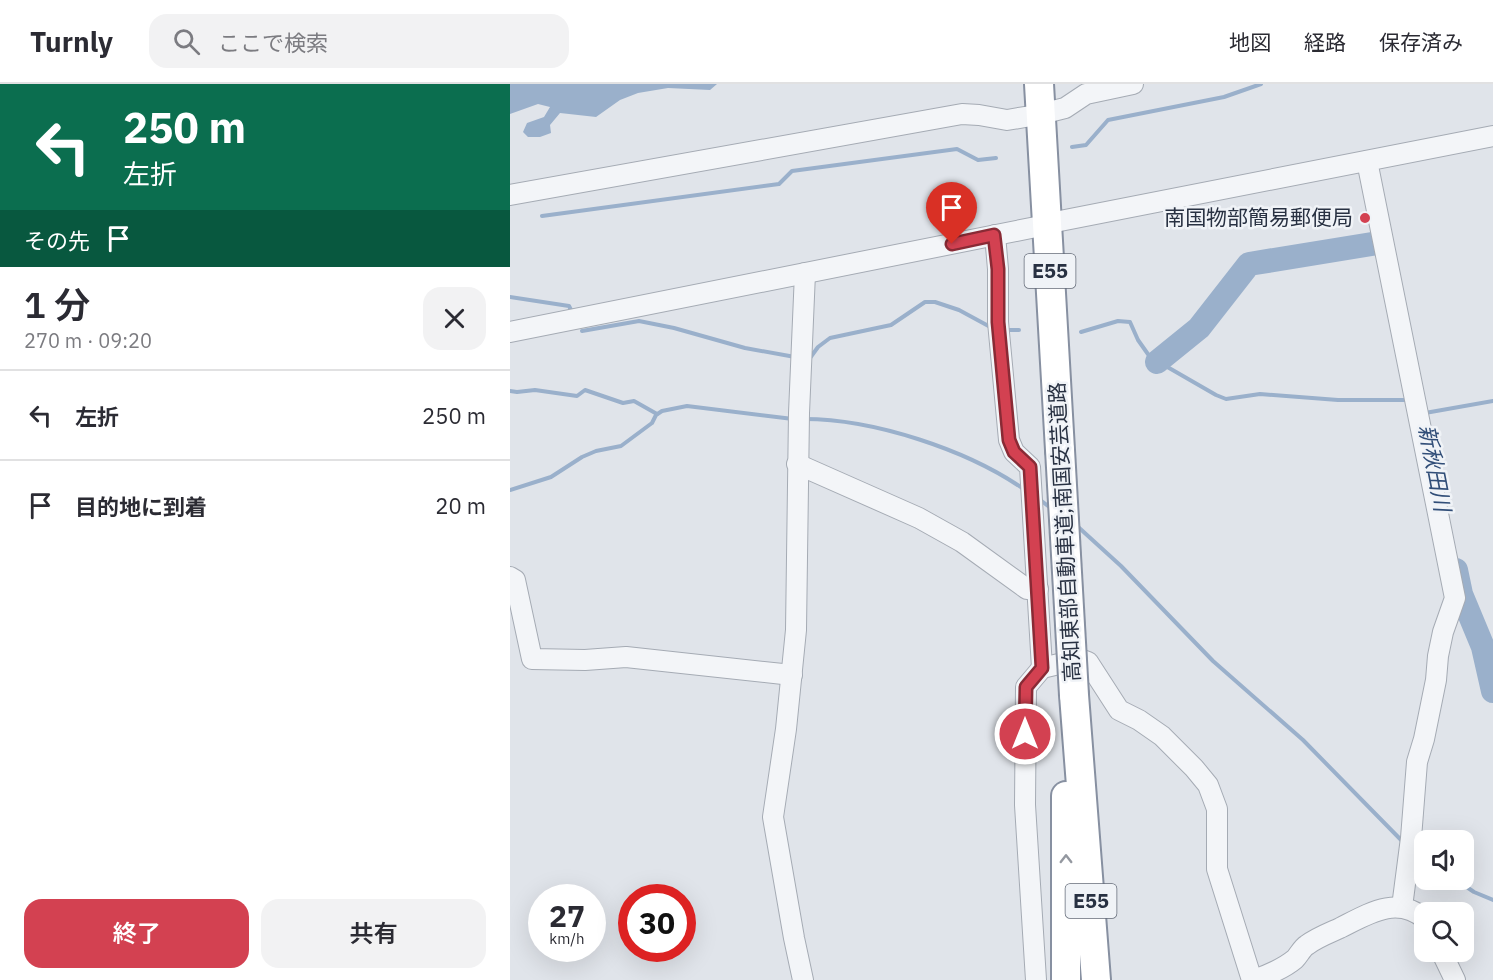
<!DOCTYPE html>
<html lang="ja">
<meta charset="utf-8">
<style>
:root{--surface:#fff;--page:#f2f2f3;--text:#2b2b33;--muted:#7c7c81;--line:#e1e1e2;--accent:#d34151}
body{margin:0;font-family:"IBM Plex Sans","Noto Sans JP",sans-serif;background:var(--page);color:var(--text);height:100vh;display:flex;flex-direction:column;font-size:22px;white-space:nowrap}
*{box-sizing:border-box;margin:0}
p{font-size:20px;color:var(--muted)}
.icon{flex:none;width:33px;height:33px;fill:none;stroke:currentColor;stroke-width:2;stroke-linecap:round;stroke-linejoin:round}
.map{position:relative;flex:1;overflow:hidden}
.panel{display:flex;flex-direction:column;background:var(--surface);width:510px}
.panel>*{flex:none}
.top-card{background:#0b6e4f;color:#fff;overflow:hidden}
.tools{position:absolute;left:904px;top:746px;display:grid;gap:12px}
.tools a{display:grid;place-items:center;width:60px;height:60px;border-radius:12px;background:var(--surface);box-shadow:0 6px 24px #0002;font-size:30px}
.speed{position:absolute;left:18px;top:800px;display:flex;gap:12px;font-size:30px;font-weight:700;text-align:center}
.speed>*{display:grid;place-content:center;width:78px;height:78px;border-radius:50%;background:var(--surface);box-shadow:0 6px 24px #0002;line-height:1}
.speed small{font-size:15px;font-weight:400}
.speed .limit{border:9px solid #d22;background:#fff;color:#111}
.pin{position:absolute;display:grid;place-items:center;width:51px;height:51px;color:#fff;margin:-62px -26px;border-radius:50% 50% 50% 0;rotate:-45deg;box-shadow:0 0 6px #0007}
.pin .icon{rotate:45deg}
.me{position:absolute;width:66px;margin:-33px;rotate:0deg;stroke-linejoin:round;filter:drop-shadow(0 0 4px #0008)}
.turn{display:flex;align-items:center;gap:21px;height:126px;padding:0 24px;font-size:27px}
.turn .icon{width:78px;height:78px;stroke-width:2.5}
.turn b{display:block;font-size:42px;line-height:51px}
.then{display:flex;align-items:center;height:57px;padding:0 24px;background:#0003;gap:12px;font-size:22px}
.round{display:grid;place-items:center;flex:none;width:63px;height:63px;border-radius:18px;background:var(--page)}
.summary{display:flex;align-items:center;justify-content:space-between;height:102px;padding:0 24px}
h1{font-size:36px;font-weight:600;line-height:45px}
.button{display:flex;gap:12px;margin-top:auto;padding:12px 24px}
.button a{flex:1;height:69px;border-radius:18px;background:var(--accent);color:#fff;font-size:24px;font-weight:600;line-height:69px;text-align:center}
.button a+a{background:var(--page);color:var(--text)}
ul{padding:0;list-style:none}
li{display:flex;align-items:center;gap:18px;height:90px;padding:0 24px;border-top:2px solid var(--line)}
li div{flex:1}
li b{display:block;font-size:22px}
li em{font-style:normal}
header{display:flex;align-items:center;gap:36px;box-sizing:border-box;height:84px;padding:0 30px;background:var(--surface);border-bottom:2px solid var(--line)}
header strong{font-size:28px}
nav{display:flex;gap:33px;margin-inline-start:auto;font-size:21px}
.search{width:420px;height:54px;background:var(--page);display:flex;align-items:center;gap:15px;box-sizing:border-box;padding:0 21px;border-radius:18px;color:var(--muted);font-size:22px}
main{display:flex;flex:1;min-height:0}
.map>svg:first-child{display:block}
.water{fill:#9ab0cb}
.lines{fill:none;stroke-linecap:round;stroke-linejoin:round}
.stream{stroke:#9ab0cb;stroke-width:4}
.river{stroke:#9ab0cb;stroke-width:24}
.minor-casing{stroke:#a5abb4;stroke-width:22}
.highway-casing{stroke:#8790a1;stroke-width:32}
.minor{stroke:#f3f5f8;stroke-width:20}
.highway{stroke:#fff;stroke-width:28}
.highway-bridge-casing{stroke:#8790a1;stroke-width:32;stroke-linecap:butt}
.highway-bridge{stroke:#fff;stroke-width:28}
.oneway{stroke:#9498a0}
.route-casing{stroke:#892a35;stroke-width:15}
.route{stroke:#d34151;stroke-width:10}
.poi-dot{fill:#d34151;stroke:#f0f3f7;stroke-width:2}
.labels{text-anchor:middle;stroke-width:5;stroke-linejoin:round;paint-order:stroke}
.shield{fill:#f0f3f7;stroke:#646b78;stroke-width:1.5}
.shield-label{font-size:20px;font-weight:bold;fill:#283142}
.poi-label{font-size:21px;fill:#283142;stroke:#f0f3f7;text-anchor:end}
.street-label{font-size:21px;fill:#283142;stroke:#f0f3f7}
.water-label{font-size:22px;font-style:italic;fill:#314e78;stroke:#f0f3f7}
</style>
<header>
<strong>Turnly</strong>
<div class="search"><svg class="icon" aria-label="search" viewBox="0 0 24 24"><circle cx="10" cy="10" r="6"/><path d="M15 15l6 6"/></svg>ここで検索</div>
<nav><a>地図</a><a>経路</a><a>保存済み</a></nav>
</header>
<main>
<section class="panel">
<div class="top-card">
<div class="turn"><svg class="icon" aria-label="left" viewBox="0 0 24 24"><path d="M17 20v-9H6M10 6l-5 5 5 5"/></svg><div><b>250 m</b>左折</div></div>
<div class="then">その先<svg class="icon" aria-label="arrive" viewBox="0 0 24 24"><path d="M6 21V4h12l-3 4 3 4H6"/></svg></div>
</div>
<div class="summary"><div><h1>1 分</h1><p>270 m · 09:20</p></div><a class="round"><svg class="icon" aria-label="close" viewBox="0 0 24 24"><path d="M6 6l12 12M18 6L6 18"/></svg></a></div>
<ul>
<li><svg class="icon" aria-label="left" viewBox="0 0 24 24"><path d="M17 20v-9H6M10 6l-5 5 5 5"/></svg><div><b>左折</b></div><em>250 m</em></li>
<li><svg class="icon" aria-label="arrive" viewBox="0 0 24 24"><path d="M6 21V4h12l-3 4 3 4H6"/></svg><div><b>目的地に到着</b></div><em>20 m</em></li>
</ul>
<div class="button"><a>終了</a><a>共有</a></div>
</section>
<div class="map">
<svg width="983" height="896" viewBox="0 0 983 896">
<rect width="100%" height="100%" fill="#e0e4ea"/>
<!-- water -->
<polygon class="water" points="0,0 207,0 200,6 158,4 128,9 110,16 86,33 50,29 40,41 41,49 30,53 18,53 13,48 17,39 34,33 40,23 28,20 0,30"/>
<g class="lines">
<!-- stream -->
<g class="stream">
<polyline points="562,63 576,61 598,36 714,13 751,0"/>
<polyline points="32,132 269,100 282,87 447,65 468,76 486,74"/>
<polyline points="0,213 59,222 61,226"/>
<polyline points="494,246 509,246"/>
<polyline points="72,247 129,237 164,244 235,264 285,273"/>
<polyline points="571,248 608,237 620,238 628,256 640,273 706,311 716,315 750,310 828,316 899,316"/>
<polyline points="300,274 308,263 320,254 381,241 415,218 425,218 449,226 484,245"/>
<polyline points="0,307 7,308 25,306 67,312 75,306 113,319 124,317 147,330"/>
<polyline points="915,329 983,317"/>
<path d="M294,335C364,335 458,366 515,406"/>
<polyline points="0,406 41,393 72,373 86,367 111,362 142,339 146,331 152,327 177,322 283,335"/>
<polyline points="529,415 542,425"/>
<polyline points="566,441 611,482 703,577 793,656 894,759"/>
<polyline points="905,766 915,773"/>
<polyline points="945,795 964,808 983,816"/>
</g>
<!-- river -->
<g class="river">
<polyline points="647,278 689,244 739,180 868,159"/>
<polyline points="946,486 951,510 973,563 983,607"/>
</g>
<defs>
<g id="minor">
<polyline points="543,27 555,24 576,10 623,0"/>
<polyline points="857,77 945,514 933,548 928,572 926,596 914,655 907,678 901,754 892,823"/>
<polyline points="0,111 452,30 469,31 497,36 521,32"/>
<polyline points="550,137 983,52"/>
<polyline points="485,151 488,185 488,238 499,356 504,368 520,383 532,584"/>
<polyline points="0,248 526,143"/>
<polyline points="287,380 409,434 452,458 517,505 528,505"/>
<polyline points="0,493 5,496 22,575 75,576 116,573 282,591"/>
<polyline points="931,867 945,896"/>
<polyline points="293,896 284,854 263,733 276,645 286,546 289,329 295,189"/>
<polyline points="526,896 515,721 516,603 532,584 570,575 578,578 609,626 629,636 652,652 684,684 698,701 707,725 707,785 742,896"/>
<path d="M744,896C758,891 773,885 785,875C789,871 792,864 797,861C806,854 819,849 830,844C858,830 887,811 915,835"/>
</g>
<g id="highway">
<polyline points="529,0 550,366"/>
<polyline points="564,611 586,896"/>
<polyline points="556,896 556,712"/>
</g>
</defs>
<!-- minor casing -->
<use href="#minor" class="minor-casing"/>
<!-- highway casing -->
<use href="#highway" class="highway-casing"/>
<!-- minor -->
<use href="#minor" class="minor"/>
<!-- highway -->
<use href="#highway" class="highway"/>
<defs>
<polyline id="highway-bridge" points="550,366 564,611"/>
</defs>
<!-- highway-bridge casing -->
<use href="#highway-bridge" class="highway-bridge-casing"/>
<!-- highway-bridge -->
<use href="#highway-bridge" class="highway-bridge"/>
</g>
<!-- one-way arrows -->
<defs><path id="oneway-chevron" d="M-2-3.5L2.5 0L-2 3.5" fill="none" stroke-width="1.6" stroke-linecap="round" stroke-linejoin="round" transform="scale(1.5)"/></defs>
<use class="oneway" href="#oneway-chevron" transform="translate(556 775) rotate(-90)"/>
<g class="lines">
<defs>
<polyline id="route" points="442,160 484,151 488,185 488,238 499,356 504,368 520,383 532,584 516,603 515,650"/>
</defs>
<!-- route casing -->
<use href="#route" class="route-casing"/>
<!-- route -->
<use href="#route" class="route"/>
</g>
<!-- markers -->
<circle class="poi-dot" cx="855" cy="134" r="6"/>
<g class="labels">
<!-- shield labels -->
<g class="shield">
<rect x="514.5" y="170" width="51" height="34" rx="4.5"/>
<rect x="555.5" y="800" width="51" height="34" rx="4.5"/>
</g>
<g class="shield-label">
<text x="540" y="194">E55</text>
<text x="581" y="824">E55</text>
</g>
<!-- poi labels -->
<g class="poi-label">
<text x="843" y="141">南国物部簡易郵便局</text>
</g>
<!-- street labels -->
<g class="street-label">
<text transform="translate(555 448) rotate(-93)" y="7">高知東部自動車道;南国安芸道路</text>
</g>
<!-- water labels -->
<g class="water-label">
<text transform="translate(925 384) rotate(79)" y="8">新秋田川</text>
</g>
</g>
</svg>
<div class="tools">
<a><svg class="icon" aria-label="sound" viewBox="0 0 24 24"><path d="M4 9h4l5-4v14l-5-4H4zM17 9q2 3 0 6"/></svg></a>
<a><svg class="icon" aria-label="search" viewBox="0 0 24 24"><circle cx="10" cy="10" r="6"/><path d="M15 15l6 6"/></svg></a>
</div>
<div class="speed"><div>27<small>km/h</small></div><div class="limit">30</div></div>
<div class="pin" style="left:442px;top:160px;background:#d93025"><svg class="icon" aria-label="arrive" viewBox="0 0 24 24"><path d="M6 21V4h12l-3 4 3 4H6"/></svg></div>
<svg class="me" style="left:515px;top:650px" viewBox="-20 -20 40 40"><circle r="17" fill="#d34151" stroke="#fff" stroke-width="3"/><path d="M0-11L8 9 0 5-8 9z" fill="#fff"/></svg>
</div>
</main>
